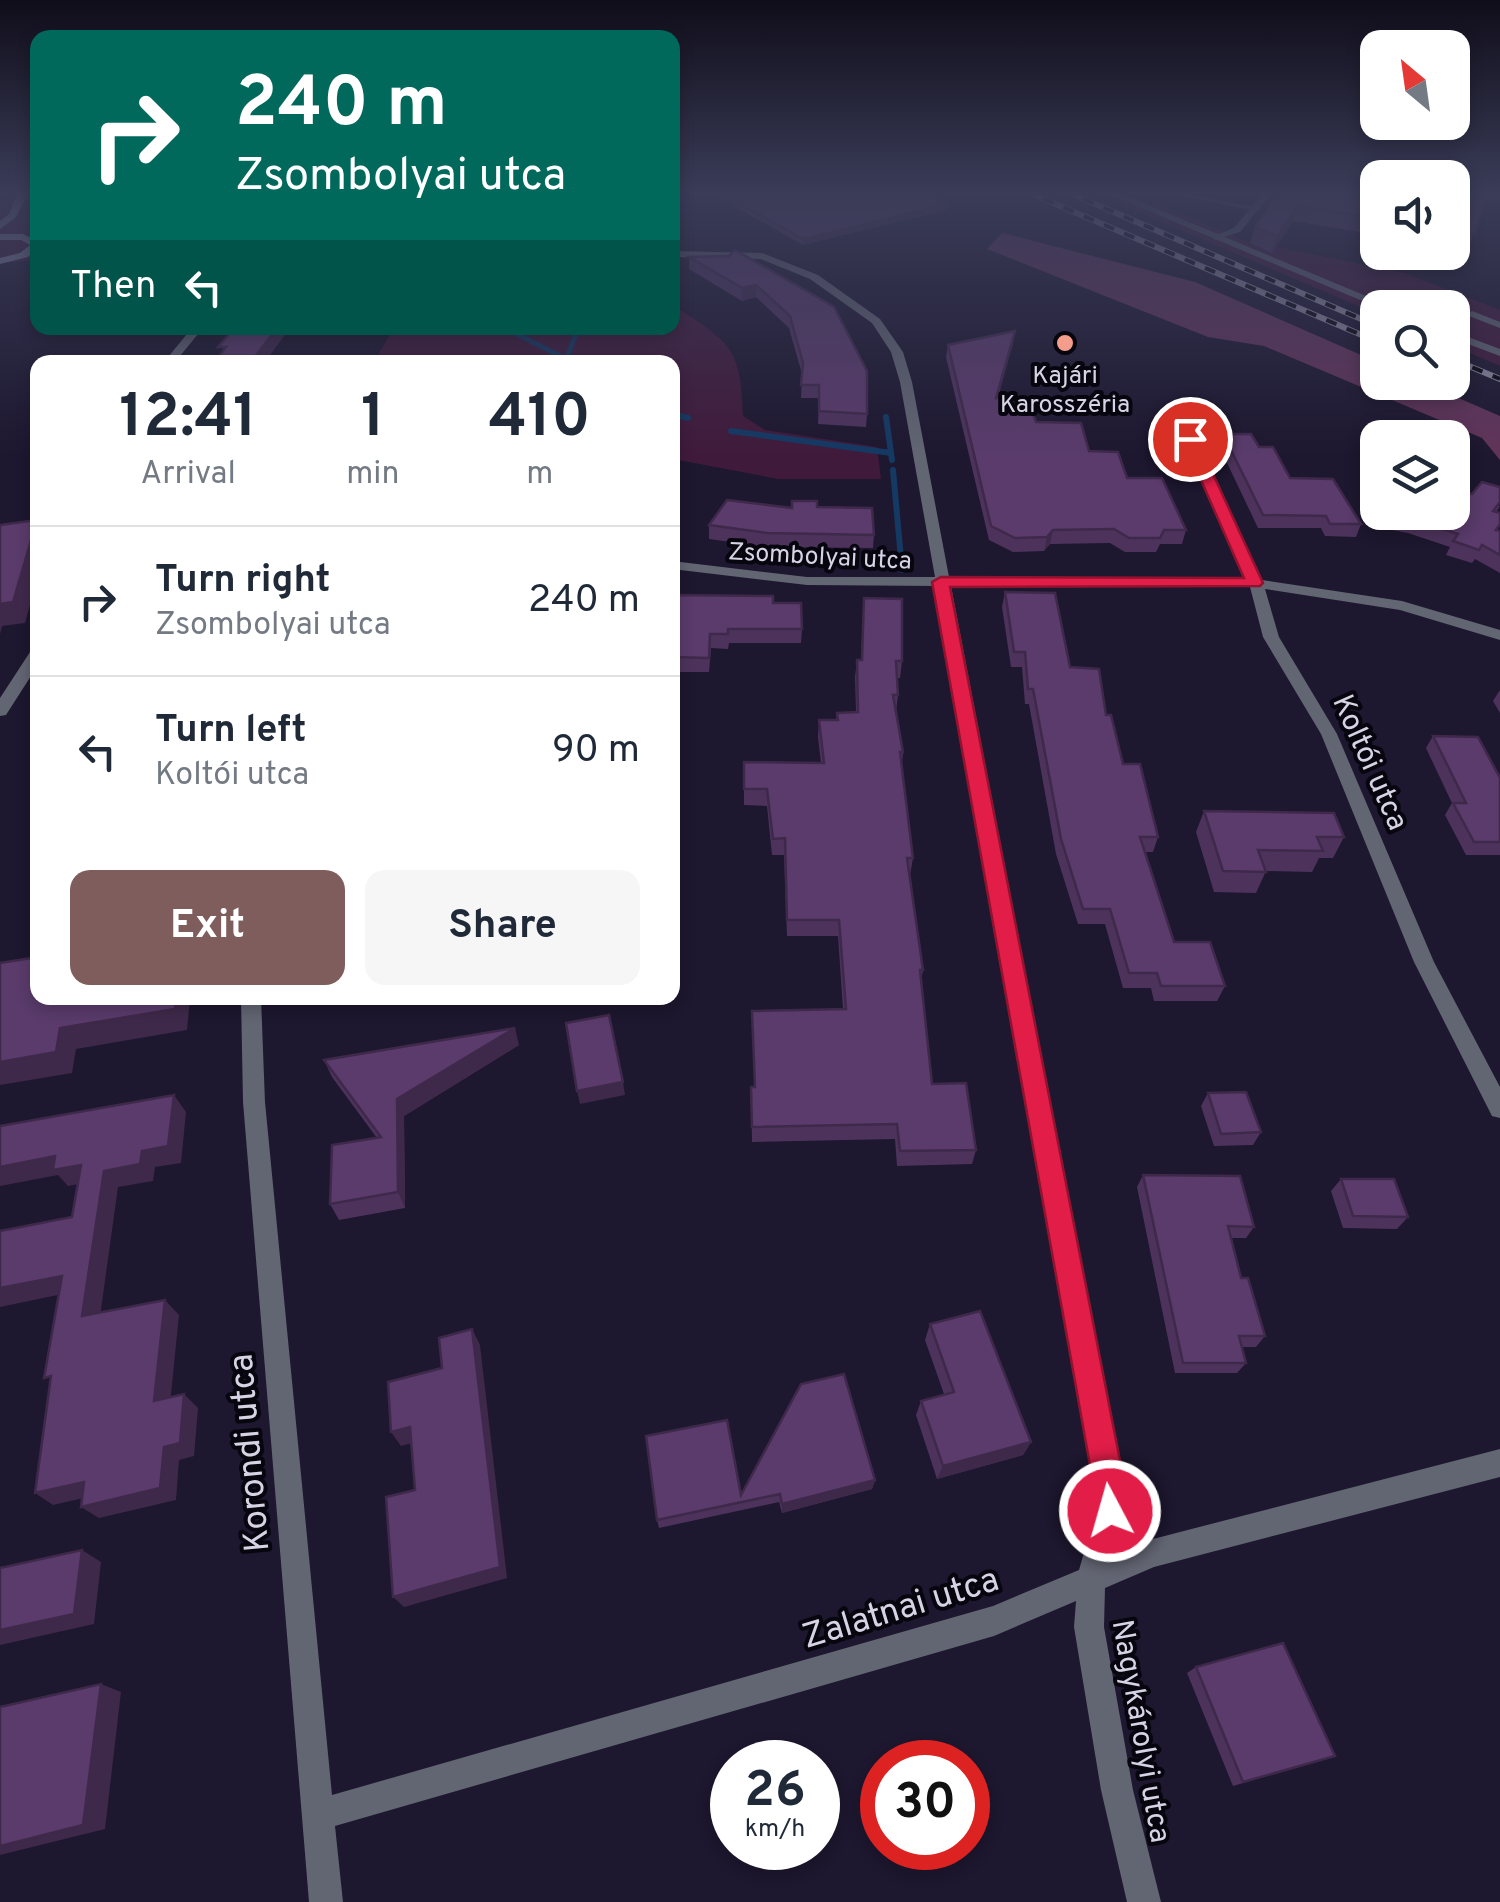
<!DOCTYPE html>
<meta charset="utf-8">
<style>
:root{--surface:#fff;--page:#f6f6f7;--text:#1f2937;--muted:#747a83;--line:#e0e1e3;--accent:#7f5d5d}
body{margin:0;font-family:Overpass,sans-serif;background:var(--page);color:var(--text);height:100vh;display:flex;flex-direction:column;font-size:38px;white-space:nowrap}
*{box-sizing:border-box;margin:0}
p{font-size:32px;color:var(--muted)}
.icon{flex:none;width:55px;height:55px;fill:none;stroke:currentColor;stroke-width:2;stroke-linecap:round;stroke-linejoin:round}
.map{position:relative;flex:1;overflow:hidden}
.details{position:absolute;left:30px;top:355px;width:650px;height:650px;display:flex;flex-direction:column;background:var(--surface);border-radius:20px;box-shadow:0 5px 15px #0003}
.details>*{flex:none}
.banner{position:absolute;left:30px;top:30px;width:650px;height:305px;border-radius:20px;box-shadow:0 5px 15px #0003;background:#00695c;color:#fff;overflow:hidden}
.needle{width:65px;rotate:331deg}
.controls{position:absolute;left:1360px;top:30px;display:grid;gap:20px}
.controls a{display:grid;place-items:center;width:110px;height:110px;border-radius:20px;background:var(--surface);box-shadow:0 5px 15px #0003;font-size:50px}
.speed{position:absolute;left:710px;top:1740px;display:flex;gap:20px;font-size:50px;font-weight:700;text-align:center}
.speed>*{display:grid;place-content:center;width:130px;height:130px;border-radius:50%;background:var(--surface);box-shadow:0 5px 15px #0003;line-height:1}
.speed small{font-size:25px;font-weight:400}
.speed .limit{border:15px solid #d22;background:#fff;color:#111}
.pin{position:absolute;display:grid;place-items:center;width:85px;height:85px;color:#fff;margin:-42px;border:5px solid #fff;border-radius:50%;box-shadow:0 2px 10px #0007}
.me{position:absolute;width:110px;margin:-55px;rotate:354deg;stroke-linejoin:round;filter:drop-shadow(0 0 8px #0008)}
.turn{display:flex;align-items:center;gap:35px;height:210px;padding:0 40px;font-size:45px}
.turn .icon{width:130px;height:130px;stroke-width:2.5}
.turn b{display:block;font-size:70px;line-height:85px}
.then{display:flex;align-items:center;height:95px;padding:0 40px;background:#0003;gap:20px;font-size:38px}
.eta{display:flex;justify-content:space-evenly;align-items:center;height:170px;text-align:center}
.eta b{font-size:60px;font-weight:700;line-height:70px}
.primary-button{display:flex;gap:20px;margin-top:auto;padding:20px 40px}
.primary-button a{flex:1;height:115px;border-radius:20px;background:var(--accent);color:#fff;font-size:40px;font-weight:700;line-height:115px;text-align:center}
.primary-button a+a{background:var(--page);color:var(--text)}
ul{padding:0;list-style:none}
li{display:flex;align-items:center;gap:30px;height:150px;padding:0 40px;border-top:2px solid var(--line)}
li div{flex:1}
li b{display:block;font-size:38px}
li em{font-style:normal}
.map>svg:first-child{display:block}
.green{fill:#401a3b}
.forest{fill:#61345a}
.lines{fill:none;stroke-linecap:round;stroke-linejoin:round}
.stream-far1{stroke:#143963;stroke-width:5}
.stream{stroke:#143963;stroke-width:6}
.service{fill:#626572;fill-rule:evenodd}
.minor{fill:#626572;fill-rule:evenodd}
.tertiary{fill:#626572;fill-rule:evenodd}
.secondary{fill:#8a8fa4;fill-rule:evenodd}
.rail-casing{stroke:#8d899c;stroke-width:6}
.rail{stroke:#07050e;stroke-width:4;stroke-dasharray:11;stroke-linecap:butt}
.wall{fill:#4d335c}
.shaded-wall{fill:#3f294b}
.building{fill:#5a3b6b;stroke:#3f294b;stroke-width:2.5}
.route{fill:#e11d48;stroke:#92132f;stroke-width:2.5}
.poi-dot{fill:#f49d8c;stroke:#07050e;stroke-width:4}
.labels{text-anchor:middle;stroke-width:8;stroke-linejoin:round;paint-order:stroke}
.far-poi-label{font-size:25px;fill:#d6d3e4;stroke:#07050e}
.far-street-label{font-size:25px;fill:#d6d3e4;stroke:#07050e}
.street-label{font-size:30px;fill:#d6d3e4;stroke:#07050e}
.near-street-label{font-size:35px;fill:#d6d3e4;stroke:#07050e}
</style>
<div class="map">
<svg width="1500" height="1902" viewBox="0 0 1500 1902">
<rect width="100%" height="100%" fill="#1d172f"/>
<!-- green -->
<g class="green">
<polygon points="37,190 37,260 0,263 0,191"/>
<polygon points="1087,190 1123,190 1246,241 1405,273 1500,310 1500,366 1453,346 1452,308 1378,308 1377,314"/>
<path d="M673,305C730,343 741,346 743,416L765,430L877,447L881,479H778L673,459L672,362H374L394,328H672Z"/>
</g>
<!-- forest -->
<polygon class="forest" points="1002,233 1195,282 1377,362 1378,382 1424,383 1500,416 1500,460 1482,438 1264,346 1208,337 987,249"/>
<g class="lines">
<!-- stream-far1 -->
<g class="stream-far1">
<polyline points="505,328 572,362"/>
<polyline points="566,360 578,328"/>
<polyline points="544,362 566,360"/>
</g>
<!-- stream -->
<g class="stream">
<polyline points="672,414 688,418"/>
<polyline points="886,417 892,460"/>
<polyline points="731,431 891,453"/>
<polyline points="893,470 902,570"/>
</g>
<!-- service -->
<g class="service">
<polygon points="1150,190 1168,190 1262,209 1258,211"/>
<polygon points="1472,311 1500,322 1500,328 1469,316 1467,314"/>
</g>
<!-- minor -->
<g class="minor">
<polygon points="1265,190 1274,190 1240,232 1214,240 1214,236 1234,228"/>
<polygon points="672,251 762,253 818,275 880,319 903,352 912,382 949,577 1247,579 1184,439 1190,435 1196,439 1262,580 1402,601 1500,630 1500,640 1400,610 1265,589 1279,637 1337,734 1434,962 1500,1087 1500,1118 1492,1116 1414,962 1321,734 1263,637 1250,587 951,586 1121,1471 1124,1511 1112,1556 1153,1539 1500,1449 1500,1477 1154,1567 1105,1588 1104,1627 1133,1790 1161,1902 1127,1902 1101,1790 1074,1627 1076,1601 994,1636 335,1826 343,1902 309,1902 243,1102 241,998 261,998 265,1102 332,1795 993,1606 1079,1570 1096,1511 1093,1471 936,586 807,585 672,569 672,561 807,577 935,577 900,382 891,352 872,323 810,279 761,259 672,257"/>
<polygon points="192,328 203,328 175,362 164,362"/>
<polygon points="38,647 38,665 6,715 0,716 0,698 32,649"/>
</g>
<!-- tertiary -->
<g class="tertiary">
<polygon points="1099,190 1112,190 1395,308 1379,308"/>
<polygon points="1452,331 1500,349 1500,356 1452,338"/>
</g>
<!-- secondary -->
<g class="secondary">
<polygon points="19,190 29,190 16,217 0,229 0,221 9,214"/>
<polygon points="0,234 23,234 38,241 38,248 28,257 0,264 0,258 20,253 30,245 21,240 0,240"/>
</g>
<defs>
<g id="rail">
<polyline points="1023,190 1378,342"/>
<polyline points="1063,190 1368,322"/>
<polyline points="1452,359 1500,379"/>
</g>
</defs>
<!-- rail casing -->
<use href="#rail" class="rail-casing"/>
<!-- rail -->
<use href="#rail" class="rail"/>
</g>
<!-- wall -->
<g class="wall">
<polygon points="706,190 917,190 947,204 946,210 803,245"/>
<polygon points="1281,190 1378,190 1378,235 1293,221 1272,253 1250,243 1255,227"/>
<polygon points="1452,190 1500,190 1500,202 1485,200 1468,250 1452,247"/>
<polygon points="689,257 834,307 867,414 866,427 818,424 819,398 801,398 802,374 789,328 756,297 742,301 689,269"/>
<polygon points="299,328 335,328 333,331 299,330"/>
<polygon points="1015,331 998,398 1036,422 1089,451 1127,478 1186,530 1182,544 1160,544 1156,552 1125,552 1110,543 1050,544 1044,551 1013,552 989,540 946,357 948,345"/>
<polygon points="1223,434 1259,447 1290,478 1361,524 1356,537 1325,536 1321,528 1258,528 1219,446"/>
<polygon points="1378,489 1378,512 1452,512 1500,506 1496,512 1497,530 1500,531 1500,573 1475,559 1472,563 1446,555 1450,547 1408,533 1376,527 1376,493"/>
<polygon points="817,507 874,535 873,548 767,547 709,539 709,525 792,508"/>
<polygon points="1005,592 1070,667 1106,715 1123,764 1158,837 1153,852 1145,852 1174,942 1225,986 1217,1001 1154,1001 1151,988 1123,988 1105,924 1078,924 1056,854 1029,704 1025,704 1022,667 1011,667 1002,607"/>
<polygon points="864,598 902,661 900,678 897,678 898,695 896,712 903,752 902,764 913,858 910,875 923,970 921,981 932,1084 976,1150 972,1164 897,1166 895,1139 752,1142 751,1087 754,1087 843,1009 838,936 787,936 784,855 772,855 767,806 744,805 744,762 821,763 818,737 819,720 836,720 837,713 856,712 855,677 857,660 861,660"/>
<polygon points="773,603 802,629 801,643 729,643 728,649 711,648 709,672 672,672 672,629"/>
<polygon points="1500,690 1500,713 1493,701"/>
<polygon points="1433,736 1500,778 1500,855 1466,855 1445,815 1452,803 1426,748"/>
<polygon points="1204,811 1344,837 1333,858 1319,858 1312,872 1266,871 1256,893 1214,892 1196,832"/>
<polygon points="519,1045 404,1116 405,1208 339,1220 330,1204 377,1138 332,1077 324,1060"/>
<polygon points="1208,1093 1261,1132 1253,1145 1214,1146 1201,1106"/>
<polygon points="1143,1175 1254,1227 1246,1238 1231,1238 1241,1278 1265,1336 1256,1347 1242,1347 1246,1363 1237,1373 1175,1373 1137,1187"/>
<polygon points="1341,1179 1408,1217 1397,1229 1343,1228 1331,1191"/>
<polygon points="930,1324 1031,1442 1023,1455 937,1479 916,1415 921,1401 944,1394 925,1340"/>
<polygon points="875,1480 872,1489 782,1513 779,1502 659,1528 657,1520 741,1495"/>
<polygon points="1196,1667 1335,1756 1233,1786 1187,1673"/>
</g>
<!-- shaded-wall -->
<g class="shaded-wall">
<polygon points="947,204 946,210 803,245 803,239"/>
<polygon points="1298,206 1293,221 1272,253 1277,236"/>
<polygon points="756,285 756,297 742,301 742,288"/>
<polygon points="277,328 290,328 265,362 251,362"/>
<polygon points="1015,331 1013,344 994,411 996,398"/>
<polygon points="37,520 38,576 25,623 2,626 0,634 0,604"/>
<polygon points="1053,530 1050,544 1044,551 1047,537"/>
<polygon points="176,998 190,998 187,1030 76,1049 72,1073 0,1085 0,1062 60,1028"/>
<polygon points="515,1028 519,1045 404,1116 405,1208 398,1192 397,1099"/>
<polygon points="623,1082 625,1095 580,1104 577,1091"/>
<polygon points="174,1095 186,1112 181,1163 155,1167 153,1181 118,1187 98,1331 82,1316 104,1171 142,1151"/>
<polygon points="55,1156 81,1165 95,1181 68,1186 58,1175 0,1186 0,1167"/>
<polygon points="62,1276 77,1291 0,1307 0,1288"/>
<polygon points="165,1300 179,1315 169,1414 154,1401"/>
<polygon points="472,1329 480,1345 507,1578 404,1607 393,1597"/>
<polygon points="184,1394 198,1408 194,1456 179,1460 176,1500 99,1518 81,1507 164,1447"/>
<polygon points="410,1427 419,1441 401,1446 391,1432"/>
<polygon points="1031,1442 1023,1455 937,1479 943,1466"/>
<polygon points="875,1480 872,1489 782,1513 782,1504"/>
<polygon points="84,1482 101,1494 53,1505 35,1493"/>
<polygon points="82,1550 101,1562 94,1624 0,1645 0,1630"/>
<polygon points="101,1684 121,1692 105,1829 0,1855 0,1846"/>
</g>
<!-- building -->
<g class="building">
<polygon points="716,190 917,190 947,204 803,239"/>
<polygon points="1281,190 1378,190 1378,218 1298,206 1277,236 1255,227"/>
<polygon points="1452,190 1488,190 1475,234 1452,230"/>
<polygon points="735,250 834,307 867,371 867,414 819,411 819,385 801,385 803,363 790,316 756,285 742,288 689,257 729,256"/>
<polygon points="234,328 277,328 251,362 215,362 226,347 218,347"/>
<polygon points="1015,331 996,398 1027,398 1036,422 1081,423 1089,451 1118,452 1127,478 1162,478 1186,530 1164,530 1160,538 1129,538 1114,529 1053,530 1047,537 1015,538 991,526 948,345"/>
<polygon points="1223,434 1251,434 1259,447 1273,447 1290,478 1333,479 1361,524 1330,524 1326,516 1263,515"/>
<polygon points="1482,482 1500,487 1500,502 1493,511 1500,513 1500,524 1496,530 1500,531 1500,555 1482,545 1479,550 1453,541 1458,534 1414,519 1382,514 1382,512 1452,512 1452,491 1472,494"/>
<polygon points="727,500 792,508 792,501 817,501 817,507 872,508 874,535 767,533 709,525"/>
<polygon points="37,520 13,602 0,604 0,525"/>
<polygon points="1005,592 1055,593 1070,667 1099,669 1106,715 1111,715 1123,764 1140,764 1158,837 1140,837 1174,942 1210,942 1225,986 1161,986 1157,973 1129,973 1110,909 1083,909 1061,839 1033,689 1028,689 1025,652 1014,652"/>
<polygon points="676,595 773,596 773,603 801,603 802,629 728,629 728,634 710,634 709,658 672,657 672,629"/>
<polygon points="864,598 902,599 902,661 896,661 898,695 893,695 903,752 900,752 913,858 907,858 923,970 920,970 932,1084 966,1083 976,1150 900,1151 897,1124 752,1127 751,1087 755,1087 752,1011 846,1009 839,920 787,920 785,838 773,839 767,789 744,789 744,762 824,763 819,720 838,720 837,713 858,712 857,660 862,660"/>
<polygon points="1433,736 1478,737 1500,778 1500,842 1474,842 1453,803 1466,803"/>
<polygon points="1204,811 1334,813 1344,837 1317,837 1323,851 1258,850 1266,872 1223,871"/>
<polygon points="38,957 38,998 176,998 175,1009 60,1028 56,1052 0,1062 0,963"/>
<polygon points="609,1015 623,1082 577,1091 566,1023"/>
<polygon points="515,1028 397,1099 398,1192 330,1204 332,1145 381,1137 324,1060"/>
<polygon points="1246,1092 1261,1132 1221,1134 1208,1093"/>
<polygon points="174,1095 168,1146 142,1151 140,1164 104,1171 82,1316 165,1300 154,1401 184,1394 180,1443 164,1447 160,1488 81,1507 84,1482 35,1493 51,1376 44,1378 62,1276 0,1288 0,1231 72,1217 81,1165 53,1170 55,1156 0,1167 0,1126"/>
<polygon points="1143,1175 1240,1176 1254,1227 1228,1226 1241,1278 1248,1278 1265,1336 1239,1336 1246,1363 1183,1363"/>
<polygon points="1341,1179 1394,1179 1408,1217 1353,1216"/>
<polygon points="980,1311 1031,1442 943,1466 921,1401 954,1392 930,1324"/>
<polygon points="472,1329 500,1567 393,1597 386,1497 415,1490 410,1427 391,1432 388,1382 442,1368 439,1338"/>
<polygon points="844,1374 875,1480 782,1504 780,1494 657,1520 646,1436 727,1420 741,1495 801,1384"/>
<polygon points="82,1550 74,1614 0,1630 0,1568"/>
<polygon points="1283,1643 1335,1756 1243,1782 1196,1667"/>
<polygon points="101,1684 83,1825 0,1846 0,1707"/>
</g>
<!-- sky -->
<linearGradient id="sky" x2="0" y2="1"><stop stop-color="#100d1a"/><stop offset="0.42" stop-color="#3a3c58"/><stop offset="1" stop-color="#3a3c58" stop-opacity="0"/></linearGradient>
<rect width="1500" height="456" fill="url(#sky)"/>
<!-- route -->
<polygon class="route" points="1190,435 1197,439 1263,583 1260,586 950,587 1122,1471 1126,1511 1121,1522 1110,1527 1099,1522 1094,1511 1091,1471 932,582 941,577 1244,578 1183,439"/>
<!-- markers -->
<circle class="poi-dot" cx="1065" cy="343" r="10"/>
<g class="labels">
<!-- far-poi labels -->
<g class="far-poi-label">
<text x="1065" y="383">Kajári<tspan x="1065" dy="29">Karosszéria</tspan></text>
</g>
<!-- far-street labels -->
<g class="far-street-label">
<text transform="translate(820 555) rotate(3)" y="9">Zsombolyai utca</text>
</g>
<!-- street labels -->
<g class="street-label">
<text transform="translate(1371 762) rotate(66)" y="10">Koltói utca</text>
<text transform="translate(1142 1731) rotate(80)" y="10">Nagykárolyi utca</text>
</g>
<!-- near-street labels -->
<g class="near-street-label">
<text transform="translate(248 1453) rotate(-95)" y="12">Korondi utca</text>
<text transform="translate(900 1607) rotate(-17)" y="12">Zalatnai utca</text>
</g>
</g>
</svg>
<div class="controls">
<a><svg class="needle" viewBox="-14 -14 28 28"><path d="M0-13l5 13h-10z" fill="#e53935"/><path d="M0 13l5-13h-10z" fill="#747a83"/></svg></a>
<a><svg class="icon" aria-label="sound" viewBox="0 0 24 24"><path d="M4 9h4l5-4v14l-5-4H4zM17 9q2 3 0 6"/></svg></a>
<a><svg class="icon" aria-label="search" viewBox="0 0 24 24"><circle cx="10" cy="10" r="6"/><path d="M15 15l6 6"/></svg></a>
<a><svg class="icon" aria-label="layers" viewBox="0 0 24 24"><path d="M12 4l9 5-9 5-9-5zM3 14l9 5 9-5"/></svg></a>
</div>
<div class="speed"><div>26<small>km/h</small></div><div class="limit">30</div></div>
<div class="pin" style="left:1190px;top:439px;background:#d93025"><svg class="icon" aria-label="arrive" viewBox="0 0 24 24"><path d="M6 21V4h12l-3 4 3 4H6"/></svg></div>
<svg class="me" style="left:1110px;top:1511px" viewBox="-20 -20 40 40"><circle r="17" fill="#e11d48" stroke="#fff" stroke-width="3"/><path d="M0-11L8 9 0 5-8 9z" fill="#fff"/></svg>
<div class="banner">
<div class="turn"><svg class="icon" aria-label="right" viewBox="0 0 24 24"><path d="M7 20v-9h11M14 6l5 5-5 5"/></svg><div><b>240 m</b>Zsombolyai utca</div></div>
<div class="then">Then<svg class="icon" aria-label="left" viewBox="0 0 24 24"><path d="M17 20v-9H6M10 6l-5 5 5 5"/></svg></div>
</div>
<section class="details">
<div class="eta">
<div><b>12:41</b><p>Arrival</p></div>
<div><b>1</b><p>min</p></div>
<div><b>410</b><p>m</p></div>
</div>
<ul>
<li><svg class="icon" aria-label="right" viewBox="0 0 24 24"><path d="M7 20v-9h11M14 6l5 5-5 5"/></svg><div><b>Turn right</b><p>Zsombolyai utca</p></div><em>240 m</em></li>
<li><svg class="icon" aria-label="left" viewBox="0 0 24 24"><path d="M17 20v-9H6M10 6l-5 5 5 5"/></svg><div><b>Turn left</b><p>Koltói utca</p></div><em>90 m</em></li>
</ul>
<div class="primary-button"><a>Exit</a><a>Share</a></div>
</section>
</div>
